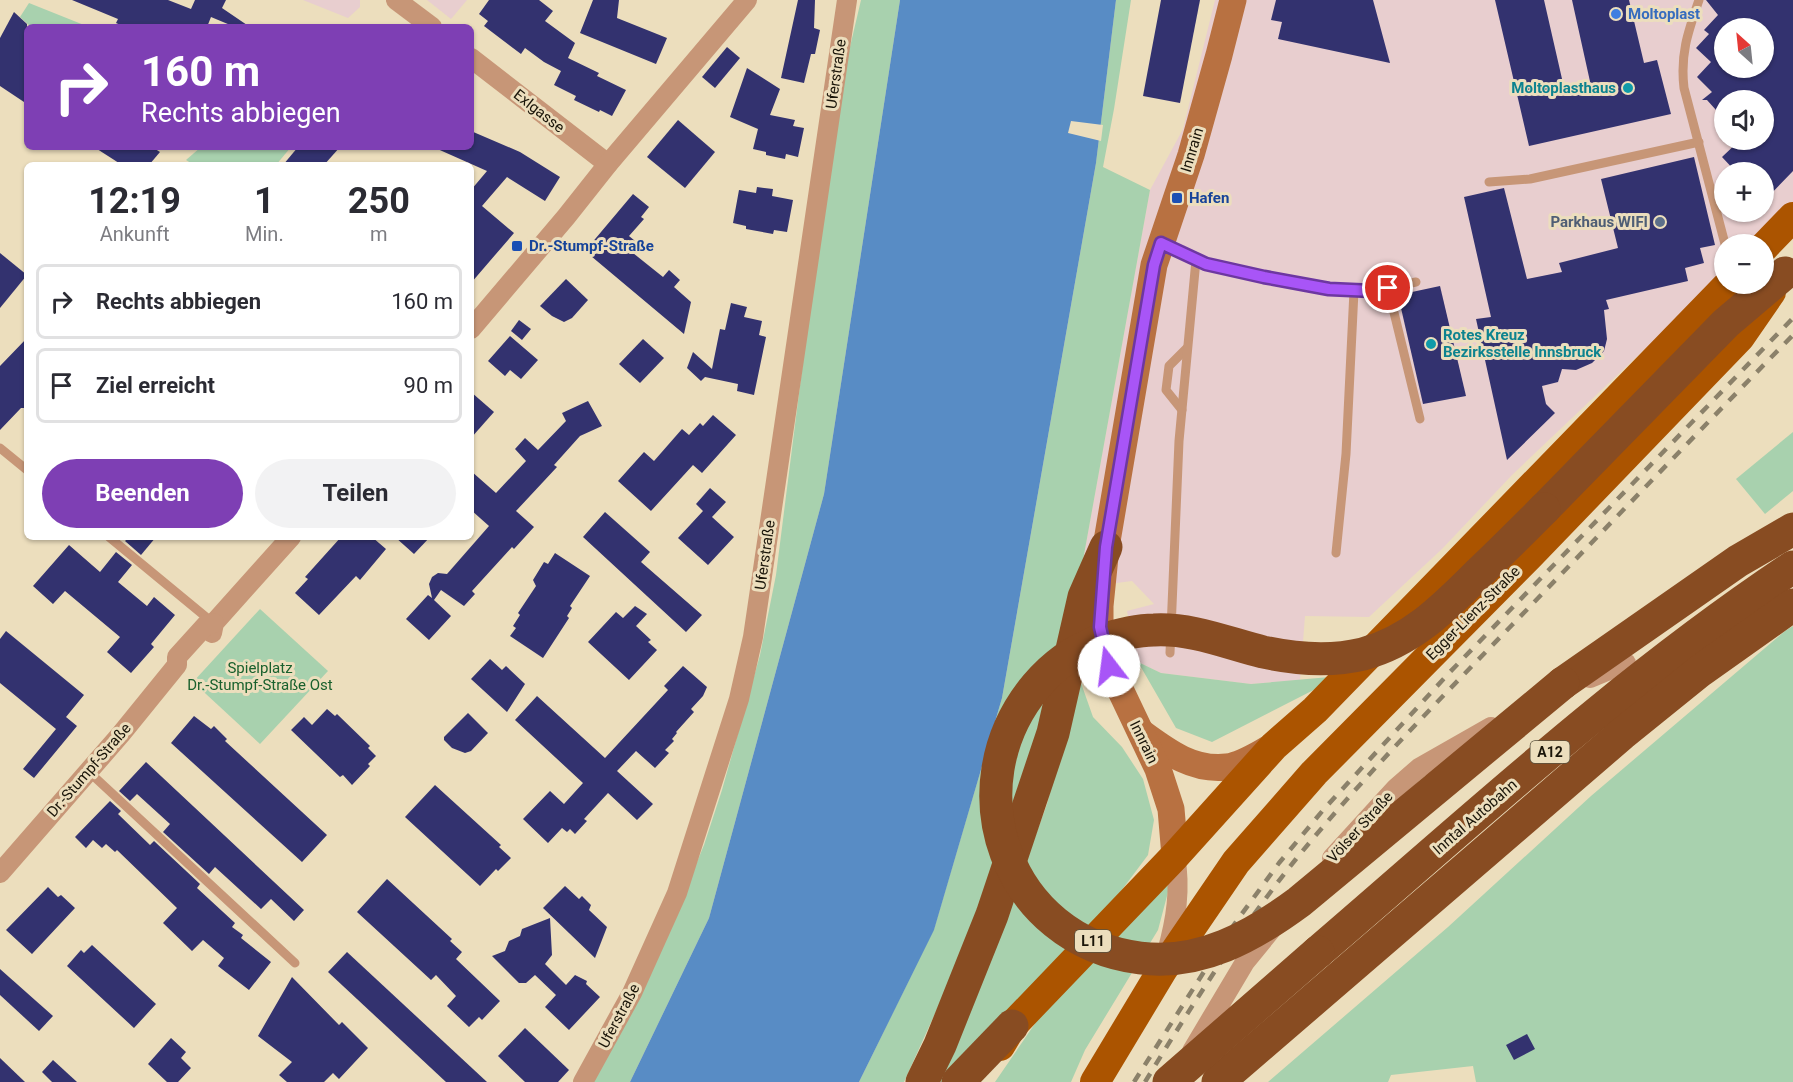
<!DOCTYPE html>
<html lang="de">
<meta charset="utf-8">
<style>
:root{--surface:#fff;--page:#f2f2f3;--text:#2b2b33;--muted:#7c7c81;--line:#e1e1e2;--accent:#7e3fb4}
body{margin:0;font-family:Roboto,sans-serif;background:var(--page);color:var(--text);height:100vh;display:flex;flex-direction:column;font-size:22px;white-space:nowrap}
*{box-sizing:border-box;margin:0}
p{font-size:20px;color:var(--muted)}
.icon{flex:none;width:33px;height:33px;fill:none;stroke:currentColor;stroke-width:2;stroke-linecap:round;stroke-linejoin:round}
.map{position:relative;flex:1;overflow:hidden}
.side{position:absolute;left:24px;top:162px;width:450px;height:378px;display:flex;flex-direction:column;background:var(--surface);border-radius:9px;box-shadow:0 2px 4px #0004}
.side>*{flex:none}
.hud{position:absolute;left:24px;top:24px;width:450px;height:126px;border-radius:9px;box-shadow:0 2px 4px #0004;background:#7e3fb4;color:#fff;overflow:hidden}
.needle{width:39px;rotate:333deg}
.fabs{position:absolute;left:1714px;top:18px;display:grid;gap:12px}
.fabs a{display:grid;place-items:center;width:60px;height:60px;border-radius:50%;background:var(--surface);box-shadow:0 2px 4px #0004;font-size:30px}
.pin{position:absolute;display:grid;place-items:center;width:51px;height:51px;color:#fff;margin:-26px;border:3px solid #fff;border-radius:50%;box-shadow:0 2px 6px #0007}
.me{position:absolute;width:66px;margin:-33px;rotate:345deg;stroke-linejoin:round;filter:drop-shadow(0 0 4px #0008)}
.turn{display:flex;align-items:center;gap:21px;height:126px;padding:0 18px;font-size:27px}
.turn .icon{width:78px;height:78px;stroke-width:2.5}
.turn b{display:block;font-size:42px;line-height:51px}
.eta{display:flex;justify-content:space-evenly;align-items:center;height:102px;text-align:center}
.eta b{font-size:36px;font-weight:700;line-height:42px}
.primary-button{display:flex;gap:12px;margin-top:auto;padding:12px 18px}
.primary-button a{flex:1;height:69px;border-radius:36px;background:var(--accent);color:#fff;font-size:24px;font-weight:700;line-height:69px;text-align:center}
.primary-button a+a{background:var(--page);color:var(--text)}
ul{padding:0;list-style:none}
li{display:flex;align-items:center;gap:18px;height:75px;margin:0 12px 9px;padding:0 6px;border:3px solid var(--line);border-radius:9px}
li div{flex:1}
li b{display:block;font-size:22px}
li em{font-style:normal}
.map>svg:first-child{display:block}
.commercial{fill:#e8cecf;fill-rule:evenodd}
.green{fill:#a8d1ae}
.water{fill:#588cc5}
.pier{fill:#ecdebd}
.building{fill:#33326f;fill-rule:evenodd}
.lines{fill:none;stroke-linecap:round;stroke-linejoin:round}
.lane{stroke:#c79677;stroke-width:9}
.street{stroke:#c79677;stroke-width:20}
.secondary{stroke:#b87141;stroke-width:27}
.primary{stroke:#ab5400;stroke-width:30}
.highway{stroke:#884c22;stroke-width:33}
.rail{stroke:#8b816a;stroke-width:4.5;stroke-dasharray:10 10;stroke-linecap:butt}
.highway-bridge{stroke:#884c22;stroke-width:33}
.route-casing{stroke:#6d37a1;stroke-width:15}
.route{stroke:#a855f7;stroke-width:10}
.shop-dot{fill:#3f7fe0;stroke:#ecdebd;stroke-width:2}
.culture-dot{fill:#0f9aa8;stroke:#ecdebd;stroke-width:2}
.transit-dot{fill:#1a4fb4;stroke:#ecdebd;stroke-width:2}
.service-dot{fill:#5c6f8a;stroke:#ecdebd;stroke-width:2}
.labels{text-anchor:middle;stroke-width:6;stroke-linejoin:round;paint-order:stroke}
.shield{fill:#ecdebd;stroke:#59513f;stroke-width:1.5}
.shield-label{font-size:14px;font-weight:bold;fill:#1a1509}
.shop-label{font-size:15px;font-weight:bold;fill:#366cbe;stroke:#ecdebd;text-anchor:start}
.street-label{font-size:15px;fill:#1a1509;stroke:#ecdebd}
.culture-label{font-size:15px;font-weight:bold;fill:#0d838f;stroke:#ecdebd;text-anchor:end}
.transit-label{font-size:15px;font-weight:bold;fill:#164399;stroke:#ecdebd;text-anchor:start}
.service-label{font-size:15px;font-weight:bold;fill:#4e5e75;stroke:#ecdebd;text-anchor:end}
.park-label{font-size:15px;fill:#19602d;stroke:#ecdebd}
</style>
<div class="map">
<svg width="1793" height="1082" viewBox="0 0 1793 1082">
<rect width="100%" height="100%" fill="#ecdebd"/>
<!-- commercial -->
<g class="commercial">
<polygon points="303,0 360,0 360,7 348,18"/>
<polygon points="427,0 467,0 451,19"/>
<path d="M1215,0H1793V202L1755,244H1725V273L1512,475L1442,549L1369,617L1305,616L1300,680L1251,684L1161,673L1138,662L1127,611L1154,604L1132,581L1078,588L1150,190L1183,129ZM1725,28H1764V68H1725ZM1725,100H1764V140H1725ZM1725,172H1764V212H1725Z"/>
</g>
<!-- green -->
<g class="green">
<polygon points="861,0 900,0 824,494 709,918 630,1082 589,1082 664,942 704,845 722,790 760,655 776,575 822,212 842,81"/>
<polygon points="1116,0 1131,0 1114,109 1103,167 1150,190 1078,588 1036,744 980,914 904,1082 859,1082 934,929 1002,698 1096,163"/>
<polygon points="29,3 89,27 31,27 20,17"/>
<polygon points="201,147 291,147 276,165 194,165 186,160"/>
<polygon points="1793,432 1793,491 1765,514 1736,479"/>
<polygon points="260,609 328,671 260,744 193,682"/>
<polygon points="1793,626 1793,1082 1476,1082 1473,1066 1391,1075 1388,1082 1268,1082 1448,927 1591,796 1785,631"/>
<polygon points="1138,662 1161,673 1251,684 1341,676 1212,742 1176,728"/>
<polygon points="1077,682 1081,683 1093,717 1122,747 1143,779 1154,820 1148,855 1115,899 944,1082 932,1082 984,977 1047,804"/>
<polygon points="1172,877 1158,930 1085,1050 1071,1082 995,1082 1045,1009"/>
</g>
<!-- water -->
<polygon class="water" points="900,0 1116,0 1096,163 1002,698 934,930 859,1082 630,1082 709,918 824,494"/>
<!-- pier -->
<polygon class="pier" points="1071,121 1103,125 1101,141 1068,133"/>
<!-- building -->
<g class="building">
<polygon points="72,0 168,0 191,9 195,0 226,0 222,8 247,25 246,27 235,27 211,17 207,27 125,27 116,23 118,19"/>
<polygon points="489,0 539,0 553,11 545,21 575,43 568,58 599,73 597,76 626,90 612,116 600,110 599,112 574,100 576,96 554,85 561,71 544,62 525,48 521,54 484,26 488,21 479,14"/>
<polygon points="593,0 619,0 617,18 667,38 656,64 580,33"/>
<polygon points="798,0 815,0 814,28 820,30 815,54 811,54 804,83 781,78"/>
<polygon points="1161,0 1200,0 1180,103 1143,96"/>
<polygon points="1276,0 1373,0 1390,63 1278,39 1282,22 1271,20"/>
<polygon points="1495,0 1544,0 1565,92 1591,86 1572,0 1629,0 1644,63 1657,60 1671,114 1529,146"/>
<path d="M1706,0H1793V171L1764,201V172H1736L1722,157L1740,140H1764V100H1725V120L1707,100H1702L1712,92L1697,77L1711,62L1696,48L1709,34L1704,30L1718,15ZM1725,28H1764V68H1725Z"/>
<polygon points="14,12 27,24 27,104 0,86 0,38"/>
<polygon points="727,47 740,58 715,88 702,77"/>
<polygon points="747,68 780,89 770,115 795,120 793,126 804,128 798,157 786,154 785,159 766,155 766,152 753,149 758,129 730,117"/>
<polygon points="678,120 715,152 685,188 647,157"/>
<polygon points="471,131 520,152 560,177 545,201 507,177 482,206 514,233 471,283 471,190 487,171 433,147 471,147"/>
<polygon points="94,147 152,147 160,152 149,165 122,165"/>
<polygon points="298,147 340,147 324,165 283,165"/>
<polygon points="1694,157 1715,245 1700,248 1704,263 1685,268 1688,281 1606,300 1609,309 1604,310 1607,339 1604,351 1592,363 1576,370 1562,369 1558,382 1542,386 1546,404 1555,413 1507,460 1476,319 1491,317 1464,197 1504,188 1527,279 1562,272 1559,263 1618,248 1601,179"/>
<polygon points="757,187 773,189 772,196 793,200 787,232 774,230 773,234 746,229 746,226 733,223 739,190 756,193"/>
<polygon points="633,194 649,207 641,217 644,219 629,236 640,245 633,253 663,277 669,270 680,280 674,287 691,302 684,334 585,251"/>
<polygon points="0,253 27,275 0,308"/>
<polygon points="566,279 588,300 572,318 564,322 552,316 540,306"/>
<polygon points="1440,286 1466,396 1423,404 1398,295"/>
<polygon points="731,303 747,307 744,317 762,321 759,335 766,337 754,395 737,391 738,384 705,377 701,381 687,368 693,352 712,369 720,329 725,330"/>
<polygon points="519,320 531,329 522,340 511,331"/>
<polygon points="510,336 538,360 521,379 510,370 505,376 488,361"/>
<polygon points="27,338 27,408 21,408 0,430 0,366"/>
<polygon points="643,339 664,358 640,383 619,364"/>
<polygon points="471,392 494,412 471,438"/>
<polygon points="588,401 602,426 580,436 554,465 557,467 516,511 534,527 514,549 512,547 472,591 475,594 464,606 441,590 434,600 451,616 429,640 406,619 428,595 432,598 429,584 432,577 438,573 447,574 489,526 471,510 471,471 496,493 526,461 515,449 525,438 538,450 566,421 562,413"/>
<polygon points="713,415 736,435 702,473 693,465 651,511 618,481 644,452 654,461 682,429 689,435 700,423 703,426"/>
<polygon points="710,488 726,502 712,517 734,537 708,565 678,538 703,511 696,504"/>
<polygon points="605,512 650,552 641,562 702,615 686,632 583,537"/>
<polygon points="129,537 156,537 141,555 125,541"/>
<polygon points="341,537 372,537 386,549 360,580 356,576 319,615 295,593 308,579 305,577"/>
<polygon points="395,537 430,537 414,554"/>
<polygon points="69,545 100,572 116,552 132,565 118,582 147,606 154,597 175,615 151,644 154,647 131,673 107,652 120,637 65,591 53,604 33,586"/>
<polygon points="555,553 590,576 570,606 572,608 567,616 569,618 543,658 510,636 516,628 513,626 520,615 518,613 536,586 533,580 544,562 548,564"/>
<polygon points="635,606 647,614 636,626 651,640 648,642 657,650 629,680 588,642 616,612 623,618"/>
<polygon points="6,631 84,695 66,717 77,726 34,778 23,769 56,729 0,683 0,639"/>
<polygon points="490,659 502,670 506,666 525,684 507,712 471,679"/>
<polygon points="683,666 707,687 703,696 691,709 694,712 676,732 677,733 672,739 674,741 665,750 669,753 655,768 636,751 617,771 653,804 637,820 608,793 584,819 587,821 575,834 570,829 567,832 562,828 548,843 523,819 550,791 564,804 583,783 515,720 537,696 605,758 668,690 664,686"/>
<polygon points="327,709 335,716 337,714 370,746 368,748 376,756 368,764 370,766 352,785 343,775 340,777 291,730 304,717 312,725"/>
<polygon points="468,713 488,733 471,751 465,753 452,748 444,740 444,737"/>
<polygon points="194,716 211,729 214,726 227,739 225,741 327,835 302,862 171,743"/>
<polygon points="146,762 304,910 294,921 271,899 261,909 215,867 209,874 163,832 170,824 137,794 130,801 119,791"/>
<polygon points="435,785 501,845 499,847 511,858 498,871 496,869 480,886 405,817"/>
<polygon points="110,801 121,811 118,814 150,845 154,841 200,884 197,888 235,923 232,927 243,935 241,938 271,962 249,990 218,966 224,958 203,940 192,951 163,923 177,908 117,850 115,852 106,844 102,848 93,840 86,848 75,837"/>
<polygon points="387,879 452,939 450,941 462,952 456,959 500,1001 482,1020 479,1017 469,1027 447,1006 456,996 436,975 431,980 357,912"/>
<polygon points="565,886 579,899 582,896 591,905 589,910 607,927 595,958 543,908"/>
<polygon points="48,887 58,897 61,895 75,908 32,954 6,930"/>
<polygon points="550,918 552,955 545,964 566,985 575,975 587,981 586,984 600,997 569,1030 545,1007 556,995 535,975 526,983 519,983 492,956 505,951 509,941 520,936 522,929"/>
<polygon points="92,945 156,1004 134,1028 67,966 81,950 84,953"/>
<polygon points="347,952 487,1082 446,1082 328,972"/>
<polygon points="0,969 53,1016 39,1031 0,995"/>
<polygon points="292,977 339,1025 342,1022 368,1048 339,1079 333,1073 324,1082 287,1082 279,1075 292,1062 258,1036"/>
<polygon points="525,1028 569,1070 558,1082 525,1082 498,1056"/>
<polygon points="1527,1034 1535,1049 1514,1060 1506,1045"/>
<polygon points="171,1038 186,1052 181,1058 191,1068 178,1082 167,1082 148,1064"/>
<polygon points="0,1058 25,1082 0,1082"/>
<polygon points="53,1060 77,1082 52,1082 42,1072"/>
</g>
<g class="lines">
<!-- lane -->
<g class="lane">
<path d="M1699,0C1688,32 1680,54 1684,88L1725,244"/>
<polyline points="1489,182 1530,179 1699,142"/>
<polyline points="1163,244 1206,264 1329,289 1373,291 1416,282"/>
<polyline points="1388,288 1420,419"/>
<polyline points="1182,410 1166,390 1169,366 1187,348"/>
<polyline points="0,448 27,470"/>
<polyline points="109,537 212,622"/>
<polyline points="1336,553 1346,454 1354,291"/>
<polyline points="1170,653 1179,441 1196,260"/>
<polyline points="88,771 295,963"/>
</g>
<!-- street -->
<g class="street">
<polyline points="396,0 432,27"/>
<polyline points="471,58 608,164"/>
<polyline points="471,329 566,217 608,164 747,0"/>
<polyline points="212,633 214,623 291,537"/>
<polyline points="1590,678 1626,663"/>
<polyline points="1332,858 1396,788 1419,768 1491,727"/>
<polyline points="0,873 121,734 177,665 177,657 206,625 214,623"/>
<path d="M1167,952C1176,920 1181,889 1175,856"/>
<polyline points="1192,1051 1245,962 1271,930"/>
<polyline points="583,1082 632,993 677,893 739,699 753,637 847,0"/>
</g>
<!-- secondary -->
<g class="secondary">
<path d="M1142,733C1168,752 1193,771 1227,767C1242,765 1257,755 1270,748"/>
<polyline points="1175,856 1171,809 1158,769 1109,666 1100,627 1100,606 1106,547 1154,265 1191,155 1219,55 1233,0"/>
</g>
<!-- primary -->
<g class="primary">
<polyline points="1764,247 1793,217"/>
<polyline points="1000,1046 1012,1026 1175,856 1274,746 1315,710 1729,284"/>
<polyline points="1095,1082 1163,969 1236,862 1314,773 1529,556 1740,337 1771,292"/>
</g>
<!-- highway -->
<g class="highway">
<polyline points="1544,509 1726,323 1785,273"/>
<polyline points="1563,683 1738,561 1793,529"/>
<path d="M1318,952C1473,819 1623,680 1793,567"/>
<polyline points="922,1082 940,1045 992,915 1053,733 1084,597 1106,547"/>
<polyline points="958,1082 1012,1026"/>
<polyline points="1218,1082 1622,734 1700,671 1793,605"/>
</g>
<!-- rail -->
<g class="rail">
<polyline points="1134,1082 1233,926 1279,863 1324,809 1450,672 1793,318"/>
<path d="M1145,1082C1192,1005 1240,929 1296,859C1363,777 1438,701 1512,625C1606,528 1699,431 1793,335"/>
</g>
<!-- highway-bridge -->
<g class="highway-bridge">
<path d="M1544,509C1523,530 1502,551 1480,572C1445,607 1412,641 1363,654C1330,662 1295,659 1263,652C1227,643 1192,628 1154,630C1135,630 1117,635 1099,641C1075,650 1053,666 1036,686C952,787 1006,941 1140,958C1200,966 1253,936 1299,902L1563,683"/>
<polyline points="1169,1082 1318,952"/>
</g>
</g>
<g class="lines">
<defs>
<polyline id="route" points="1109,666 1100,627 1106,547 1154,265 1161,243 1206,264 1264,277 1329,289 1373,291 1388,288"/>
</defs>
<!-- route casing -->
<use href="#route" class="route-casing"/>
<!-- route -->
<use href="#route" class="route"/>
</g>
<!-- markers -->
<circle class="shop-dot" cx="1616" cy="14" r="6"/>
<g class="culture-dot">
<circle cx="1628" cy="88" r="6"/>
<circle cx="1431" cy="344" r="6"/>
</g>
<g class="transit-dot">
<rect x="1171" y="192" width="12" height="12" rx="3"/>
<rect x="511" y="240" width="12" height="12" rx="3"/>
</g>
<circle class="service-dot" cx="1660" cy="222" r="6"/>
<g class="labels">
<!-- shield labels -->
<g class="shield">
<rect x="1530.5" y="741" width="39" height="22" rx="4.5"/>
<rect x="1075" y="930" width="36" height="22" rx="4.5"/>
</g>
<g class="shield-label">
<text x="1550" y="757">A12</text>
<text x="1093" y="946">L11</text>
</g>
<!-- shop labels -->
<g class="shop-label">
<text x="1628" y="19">Moltoplast</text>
</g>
<!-- street labels -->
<g class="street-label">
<text transform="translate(836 74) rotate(-82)" y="5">Uferstraße</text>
<text transform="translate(539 111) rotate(38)" y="5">Exlgasse</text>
<text transform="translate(1192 150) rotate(-73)" y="5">Innrain</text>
<text transform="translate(765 555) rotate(-82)" y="5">Uferstraße</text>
<text transform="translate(1473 613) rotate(-45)" y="5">Egger-Lienz-Straße</text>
<text transform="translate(1144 742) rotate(64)" y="5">Innrain</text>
<text transform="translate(89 770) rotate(-49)" y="5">Dr.-Stumpf-Straße</text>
<text transform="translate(1475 817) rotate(-41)" y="5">Inntal Autobahn</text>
<text transform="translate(1360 827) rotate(-48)" y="5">Völser Straße</text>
<text transform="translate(619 1016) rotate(-62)" y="5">Uferstraße</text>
</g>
<!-- culture labels -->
<g class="culture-label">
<text x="1616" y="93">Moltoplasthaus</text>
<text x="1443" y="340" text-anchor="start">Rotes Kreuz<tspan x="1443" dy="17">Bezirksstelle Innsbruck</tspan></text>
</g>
<!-- transit labels -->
<g class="transit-label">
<text x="1189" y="203">Hafen</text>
<text x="529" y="251">Dr.-Stumpf-Straße</text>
</g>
<!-- service labels -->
<g class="service-label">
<text x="1648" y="227">Parkhaus WIFI</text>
</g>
<!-- park labels -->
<g class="park-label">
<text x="260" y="673">Spielplatz<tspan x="260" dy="17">Dr.-Stumpf-Straße Ost</tspan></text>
</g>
</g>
</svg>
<div class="fabs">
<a><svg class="needle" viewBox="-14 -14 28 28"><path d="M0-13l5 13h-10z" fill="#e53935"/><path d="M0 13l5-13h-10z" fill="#7c7c81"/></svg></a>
<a><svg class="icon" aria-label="sound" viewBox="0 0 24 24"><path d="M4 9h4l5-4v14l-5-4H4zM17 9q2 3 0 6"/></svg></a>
<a>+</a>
<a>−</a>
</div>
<div class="pin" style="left:1388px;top:288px;background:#d93025"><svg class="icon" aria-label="arrive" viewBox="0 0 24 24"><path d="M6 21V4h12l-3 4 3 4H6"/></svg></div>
<svg class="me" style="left:1109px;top:666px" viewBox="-20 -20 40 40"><circle r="19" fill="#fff"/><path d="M0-13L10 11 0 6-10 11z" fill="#a855f7"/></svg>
<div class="hud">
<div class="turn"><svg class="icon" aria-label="right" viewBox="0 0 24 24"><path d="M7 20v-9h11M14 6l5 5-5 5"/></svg><div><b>160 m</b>Rechts abbiegen</div></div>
</div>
<section class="side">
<div class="eta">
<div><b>12:19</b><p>Ankunft</p></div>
<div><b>1</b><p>Min.</p></div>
<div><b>250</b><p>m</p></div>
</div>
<ul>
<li><svg class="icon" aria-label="right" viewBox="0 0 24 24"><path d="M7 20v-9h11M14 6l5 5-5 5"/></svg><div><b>Rechts abbiegen</b></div><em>160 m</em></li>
<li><svg class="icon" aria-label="arrive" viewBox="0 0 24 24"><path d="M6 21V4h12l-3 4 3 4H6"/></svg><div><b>Ziel erreicht</b></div><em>90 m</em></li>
</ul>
<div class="primary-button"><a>Beenden</a><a>Teilen</a></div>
</section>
</div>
